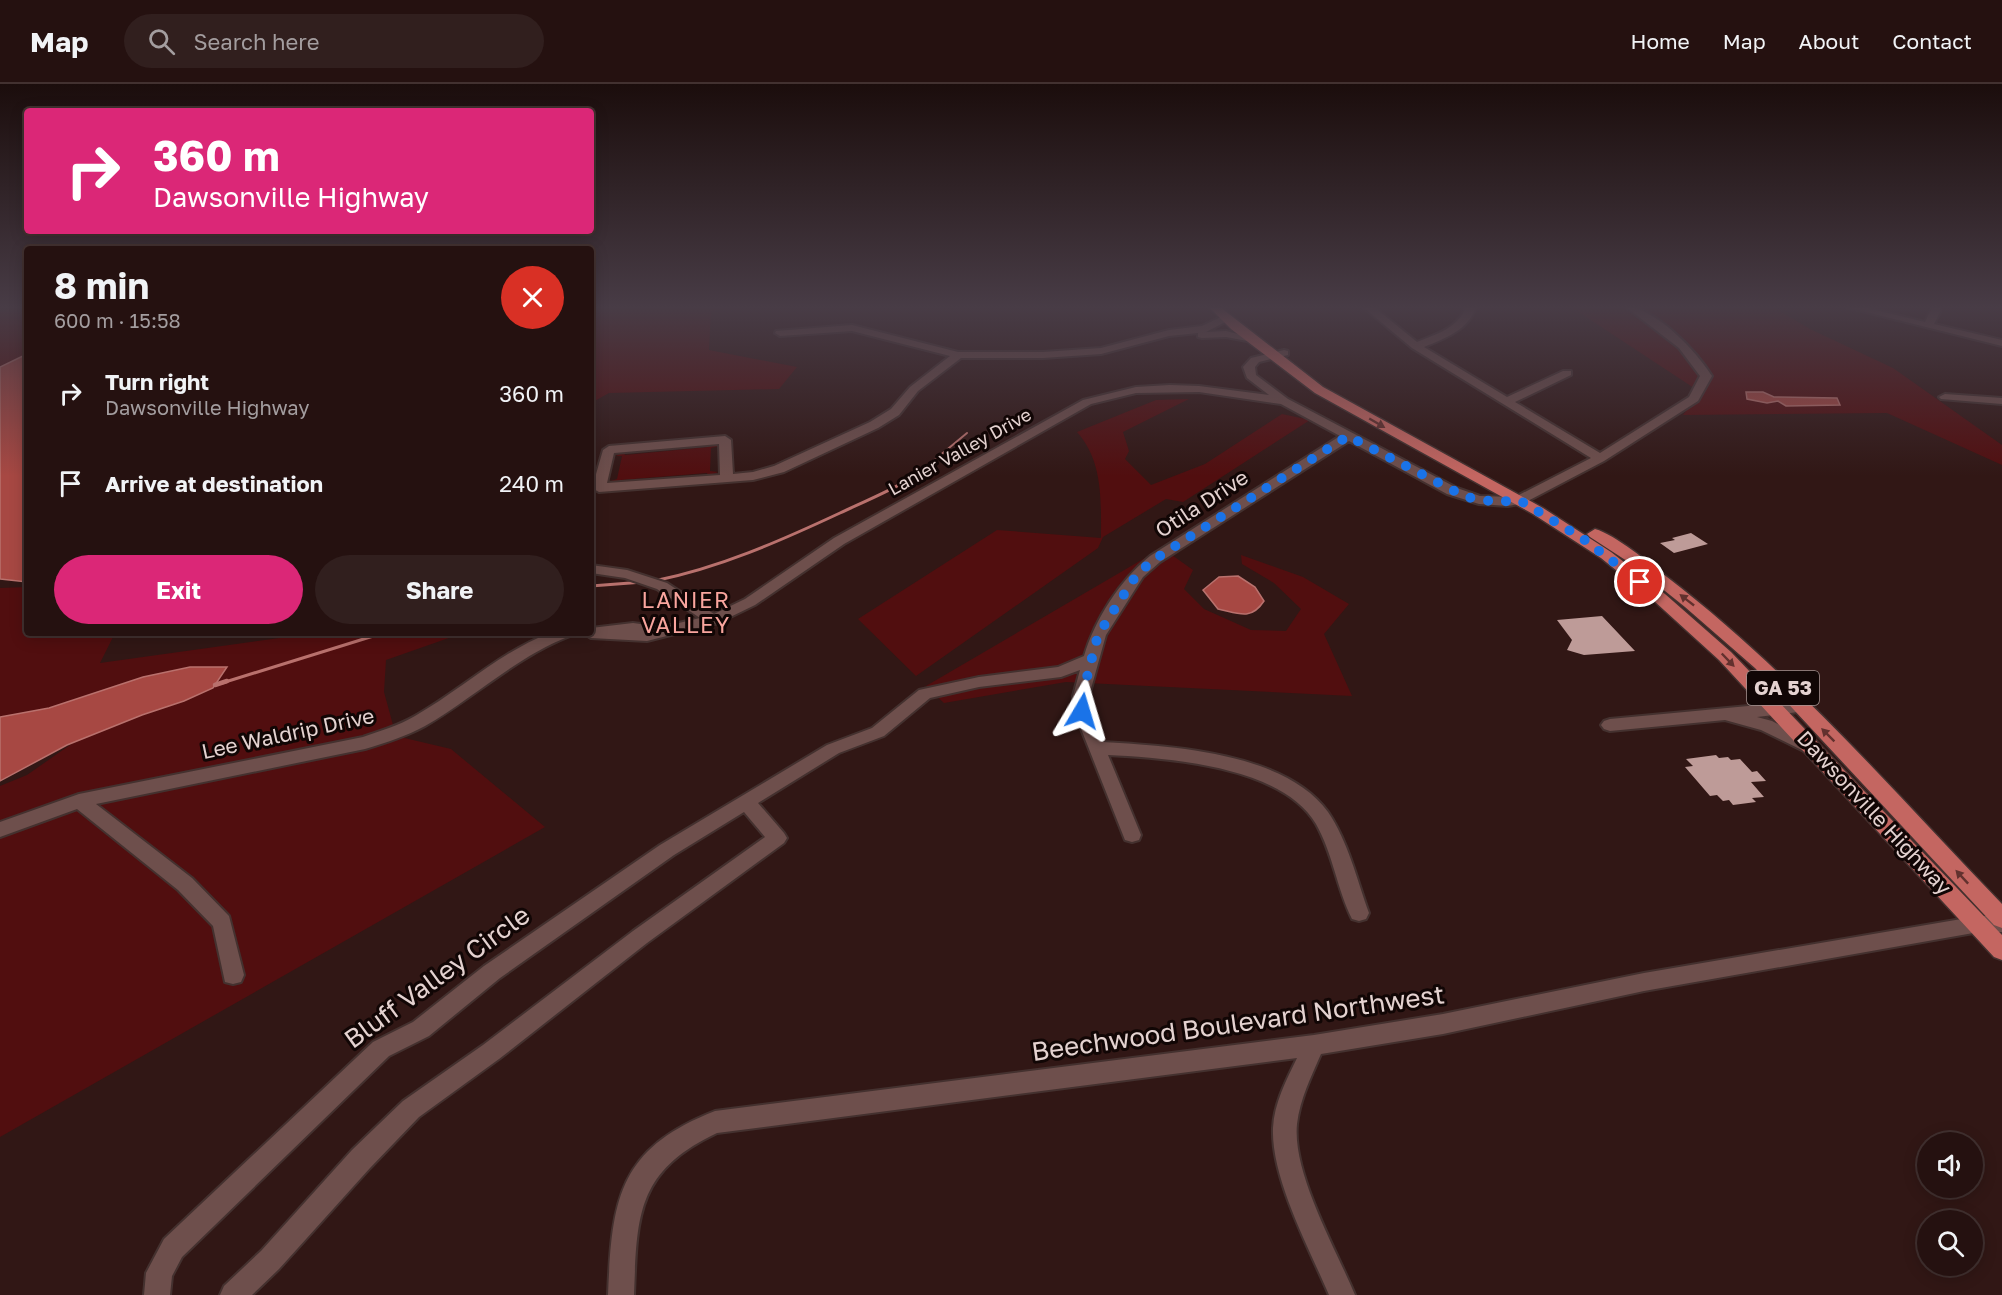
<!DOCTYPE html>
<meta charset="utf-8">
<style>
:root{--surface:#251110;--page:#311f1e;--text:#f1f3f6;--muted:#a39d9f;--line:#423130;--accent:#db2777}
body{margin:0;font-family:"Golos Text",sans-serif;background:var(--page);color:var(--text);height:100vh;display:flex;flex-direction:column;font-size:22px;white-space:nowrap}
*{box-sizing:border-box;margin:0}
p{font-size:20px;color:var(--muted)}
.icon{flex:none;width:33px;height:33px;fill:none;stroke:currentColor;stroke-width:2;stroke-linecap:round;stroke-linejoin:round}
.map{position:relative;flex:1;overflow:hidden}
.sheet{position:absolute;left:24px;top:162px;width:570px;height:390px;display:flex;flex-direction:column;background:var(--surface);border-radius:6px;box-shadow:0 3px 15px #0003,0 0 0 2px var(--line)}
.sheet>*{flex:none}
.top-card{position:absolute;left:24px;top:24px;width:570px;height:126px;border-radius:6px;box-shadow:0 3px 15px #0003,0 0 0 2px var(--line);background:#db2777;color:#fff;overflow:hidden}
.controls{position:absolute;left:1917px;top:1048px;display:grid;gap:12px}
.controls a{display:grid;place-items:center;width:66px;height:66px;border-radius:50%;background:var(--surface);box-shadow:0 3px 15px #0003,0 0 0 2px var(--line);font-size:30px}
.pin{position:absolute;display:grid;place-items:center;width:51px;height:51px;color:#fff;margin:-26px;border:3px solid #fff;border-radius:50%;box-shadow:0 2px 6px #0007}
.me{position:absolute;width:66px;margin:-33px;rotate:7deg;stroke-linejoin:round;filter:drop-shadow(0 0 4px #0008)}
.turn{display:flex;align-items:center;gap:21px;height:126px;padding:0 30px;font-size:27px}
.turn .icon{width:78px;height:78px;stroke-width:2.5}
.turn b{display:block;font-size:42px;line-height:51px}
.round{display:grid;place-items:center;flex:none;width:63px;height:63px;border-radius:32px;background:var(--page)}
.headline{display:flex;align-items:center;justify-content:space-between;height:102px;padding:0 30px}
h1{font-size:36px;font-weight:700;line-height:45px}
.primary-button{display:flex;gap:12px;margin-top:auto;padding:12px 30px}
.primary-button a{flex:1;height:69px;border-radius:36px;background:var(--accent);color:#fff;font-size:24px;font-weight:700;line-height:69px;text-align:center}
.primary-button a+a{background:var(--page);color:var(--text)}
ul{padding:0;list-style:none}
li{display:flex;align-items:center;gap:18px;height:90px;padding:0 30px}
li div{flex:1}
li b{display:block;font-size:22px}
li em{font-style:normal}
header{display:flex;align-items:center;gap:36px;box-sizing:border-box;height:84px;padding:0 30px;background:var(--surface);border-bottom:2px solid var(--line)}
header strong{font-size:28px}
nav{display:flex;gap:33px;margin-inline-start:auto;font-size:21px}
.search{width:420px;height:54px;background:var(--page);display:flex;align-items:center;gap:15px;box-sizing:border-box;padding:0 21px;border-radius:33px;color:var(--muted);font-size:22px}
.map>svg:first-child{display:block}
.green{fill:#510e0f}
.water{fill:#a74843;stroke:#b9716d;stroke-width:1.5}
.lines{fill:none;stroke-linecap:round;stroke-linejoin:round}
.stream-far2{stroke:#b9716d;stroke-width:2}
.stream-far1{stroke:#b9716d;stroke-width:3}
.stream{stroke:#b9716d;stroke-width:4.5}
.building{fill:#be9b98}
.minor-casing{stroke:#44312f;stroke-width:4}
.major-casing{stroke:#44312f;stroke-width:3}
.minor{fill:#6e4f4c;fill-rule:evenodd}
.major{fill:#c46661;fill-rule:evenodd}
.oneway{fill:#62312e}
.route{stroke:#1a73e8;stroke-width:10;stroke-dasharray:0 18}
.labels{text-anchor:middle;stroke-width:6;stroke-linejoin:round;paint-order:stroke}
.far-street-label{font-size:18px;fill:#e4d2d0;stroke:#110605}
.shield{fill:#110605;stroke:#a59593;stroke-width:1.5}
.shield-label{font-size:20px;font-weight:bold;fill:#e4d2d0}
.street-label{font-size:21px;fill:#e4d2d0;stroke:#110605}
.neighbourhood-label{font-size:22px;letter-spacing:1.5px;fill:#f9a59e;stroke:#110605}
.near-street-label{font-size:26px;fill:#e4d2d0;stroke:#110605}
</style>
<header>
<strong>Map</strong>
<div class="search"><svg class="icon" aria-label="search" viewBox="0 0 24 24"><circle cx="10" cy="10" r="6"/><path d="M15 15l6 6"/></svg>Search here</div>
<nav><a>Home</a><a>Map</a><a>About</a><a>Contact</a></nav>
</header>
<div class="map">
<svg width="2002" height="1211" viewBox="0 0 2002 1211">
<rect width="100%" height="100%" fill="#311715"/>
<!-- green -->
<g class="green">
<polygon points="16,223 27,223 27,270 0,283 0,228"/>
<polygon points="591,223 753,223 711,227 709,266 797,283 779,305 609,309 591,319"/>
<polygon points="1571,223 1773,223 1810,245 1893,284 2002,361 2002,381 1887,329 1683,331 1700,308"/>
<path d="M1189,315L1123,348L1129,367L1125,375L1151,401L1205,380L1282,330L1310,336L1183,418L1166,415L1103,453L1098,464L916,592L858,535L997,446L1101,454C1101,416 1103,377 1077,348L1156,316Z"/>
<polygon points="709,360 719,362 711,364 710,387 718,388 708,392 707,389 621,396 619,400 611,397 617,395 622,372 616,372 624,368 625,371 708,363"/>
<polygon points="1162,464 1193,486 1184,505 1204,525 1251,546 1286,547 1301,525 1274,499 1242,480 1241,471 1303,493 1349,520 1324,550 1352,612 1066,598 944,619 926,602"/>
<polygon points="27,503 27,549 115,549 100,579 316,549 463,549 386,576 384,608 396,652 451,665 545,743 0,1053 0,702 27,691 90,647 0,641 0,504"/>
</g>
<!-- water -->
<g class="water">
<polygon points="27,270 27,498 0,495 0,283"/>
<polygon points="1746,308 1763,308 1774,313 1837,314 1840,321 1786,322 1778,317 1767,319 1747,315"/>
<path d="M1238,492L1255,503L1264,517C1251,537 1238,529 1218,525L1203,506L1219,493Z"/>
<polygon points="190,583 227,583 213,604 184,617 142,631 67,661 0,697 0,633 49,624 143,593"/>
</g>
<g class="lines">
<!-- stream-far2 -->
<polyline class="stream-far2" points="920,388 967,349"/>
<!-- stream-far1 -->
<g class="stream-far1">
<path d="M654,497C719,484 780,457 840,429C868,416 897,404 922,387"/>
<polyline points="591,502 643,498"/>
<polyline points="222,599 383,549"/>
</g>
<!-- stream -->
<polyline class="stream" points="215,601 227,597"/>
</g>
<!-- building -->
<g class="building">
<polygon points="1691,449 1708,460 1674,469 1660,459 1675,456 1672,454"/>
<polygon points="1602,532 1635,567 1584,571 1567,566 1572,556 1557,536"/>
<polygon points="1716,671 1719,674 1728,673 1731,676 1740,675 1752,688 1757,687 1766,697 1751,698 1764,713 1752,714 1756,718 1733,721 1729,716 1723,717 1717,711 1710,712 1685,683 1693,682 1686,675"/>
</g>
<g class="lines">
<defs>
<g id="minor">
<path d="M1363,223H1374L1417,258C1437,250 1458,244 1466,223H1476C1468,246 1446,254 1424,263L1507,313L1563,287H1571V291L1515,318L1600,369L1689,313L1700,292L1679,264L1626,223C1655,223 1697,268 1712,292L1698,317L1604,377L1524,419L1508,422L1479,420L1447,410L1349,357L1160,478L1143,493L1106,551L1089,612L1090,627L1103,658C1170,662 1285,668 1328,728C1348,757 1357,796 1369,829L1366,835L1359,837L1352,835C1337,805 1333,770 1316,740C1282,682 1168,674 1108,671L1141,751L1139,756L1132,758L1125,756L1074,627L1073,612L1080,586L1061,593L979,603L930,614L884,652L839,669L758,719L784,749L787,754L784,759L647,859L499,975L419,1033L370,1084L279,1185L252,1211H220L224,1202L261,1167L352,1066L403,1017L483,961L633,847L765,753L744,728L674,771L500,894L429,952L389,972L182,1173L172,1192L170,1211H144L146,1189L164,1155L373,958L413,938L484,882L660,761L827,661L872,644L919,606L979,593L1058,583L1084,572C1095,535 1120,496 1150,472L1340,352L1281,320L1199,308L1136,309L1091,320L844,460L755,521L718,539L647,557L591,554L583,549H591V544L633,539L662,543L700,534L657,505L625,494L591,489V481L627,486L667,499L714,530L745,515L834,454L1083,316L1136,303L1170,301L1199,302L1269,311L1247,294L1243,283L1251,274L1284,266L1288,267V271L1259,278L1255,283L1256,291L1288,315L1457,404L1480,412L1515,413L1591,374L1412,264Z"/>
<polygon points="1846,223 1863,223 1925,238 1932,224 1940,224 1941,226 1934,240 2002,256 2002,262"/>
<path d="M1225,231L1229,232V236L1206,248L1226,247L1258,255V259L1226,253L1202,254L1198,253V249L1169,252L1101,270L1043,274H961L918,307L899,331L878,344L784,388L753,396L599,408L592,404L603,366L609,362L725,352L731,356L733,390L753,388L774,382L870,338L891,325L910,303L950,272L852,247L780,252L775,249L776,247L852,241L958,268H1043L1101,264L1169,246L1202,242ZM719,360L720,391L607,399L614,369Z"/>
<polygon points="1945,310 2002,314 2002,320 1941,315 1939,313"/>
<path d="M550,549H573L570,552C516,573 475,613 425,642C407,652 385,659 365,665L96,720L192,794L229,832L244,891L241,898L233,900L225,898L213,842L178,806L77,725L0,753V738L79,710L363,653C380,647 398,642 415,632C461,606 500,568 550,549Z"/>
<polygon points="1800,617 1806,619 1808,623 1806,627 1757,633 1772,637 1818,661 1821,665 1818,669 1812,671 1761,646 1725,636 1610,647 1604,645 1601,641 1604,637 1610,635"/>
<path d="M1979,832H2002V848H1979L1644,907L1443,950L1321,970C1311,993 1300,1015 1297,1040C1292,1089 1336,1165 1355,1211H1329C1309,1164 1271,1094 1273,1044C1274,1019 1287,995 1297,974L717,1049C637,1087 637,1130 634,1211H608C612,1115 618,1065 715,1027L1314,951L1443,930L1644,889Z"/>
</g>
<g id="major">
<polygon points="1209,223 1220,223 1323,303 1543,424 1611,468 1665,510 1731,568 2002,851 2002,876 1994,873 1719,576 1653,516 1601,474 1533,430 1315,309 1231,245"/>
<path d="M1595,445C1616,451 1649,479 1667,493C1791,588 1894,708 2002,820V844L1994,841L1755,584L1685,523L1630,479L1590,453L1587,450Z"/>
</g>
</defs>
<!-- minor casing -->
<use href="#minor" class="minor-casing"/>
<!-- major casing -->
<use href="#major" class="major-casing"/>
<!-- minor -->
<use href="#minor" class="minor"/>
<!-- major -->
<use href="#major" class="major"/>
</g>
<!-- one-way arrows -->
<defs><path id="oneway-solid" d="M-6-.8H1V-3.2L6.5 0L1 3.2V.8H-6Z" transform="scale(1.5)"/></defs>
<g class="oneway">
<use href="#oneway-solid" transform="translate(1377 339) rotate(30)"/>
<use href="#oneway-solid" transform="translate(1687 516) rotate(-142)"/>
<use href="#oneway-solid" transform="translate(1728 576) rotate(46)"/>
<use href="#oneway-solid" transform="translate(1828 651) rotate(-135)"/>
<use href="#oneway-solid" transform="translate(1962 793) rotate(-133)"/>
</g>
<!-- sky -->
<linearGradient id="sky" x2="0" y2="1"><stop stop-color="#1b0d0c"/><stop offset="0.57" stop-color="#483c46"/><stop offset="1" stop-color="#483c46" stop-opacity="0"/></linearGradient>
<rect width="2002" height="392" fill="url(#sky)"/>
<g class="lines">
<!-- route -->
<polyline class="route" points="1082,627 1082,612 1098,551 1137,490 1155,475 1348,352 1466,413 1496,418 1519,416 1582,454 1640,498"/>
</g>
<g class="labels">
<!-- far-street labels -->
<g class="far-street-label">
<text transform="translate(960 368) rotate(-29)" y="6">Lanier Valley Drive</text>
</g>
<!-- shield labels -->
<rect class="shield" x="1747" y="587" width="72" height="34" rx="4.5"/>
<g class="shield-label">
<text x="1783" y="611">GA 53</text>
</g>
<!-- street labels -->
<g class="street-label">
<text transform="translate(1202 420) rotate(-33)" y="7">Otila Drive</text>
<text transform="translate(288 650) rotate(-12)" y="7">Lee Waldrip Drive</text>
<text transform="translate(1874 729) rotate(47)" y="7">Dawsonville Highway</text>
</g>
<!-- neighbourhood labels -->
<g class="neighbourhood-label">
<text x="686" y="524">LANIER<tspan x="686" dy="25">VALLEY</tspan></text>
</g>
<!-- near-street labels -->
<g class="near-street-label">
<text transform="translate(437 893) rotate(-36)" y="9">Bluff Valley Circle</text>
<text transform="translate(1238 939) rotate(-8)" y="9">Beechwood Boulevard Northwest</text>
</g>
</g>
</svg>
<div class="controls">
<a><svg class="icon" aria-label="sound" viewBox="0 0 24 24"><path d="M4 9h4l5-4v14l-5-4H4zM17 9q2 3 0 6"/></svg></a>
<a><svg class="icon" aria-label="search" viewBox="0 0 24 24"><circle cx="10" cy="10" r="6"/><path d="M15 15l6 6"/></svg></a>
</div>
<div class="pin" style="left:1640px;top:498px;background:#d93025"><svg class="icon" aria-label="arrive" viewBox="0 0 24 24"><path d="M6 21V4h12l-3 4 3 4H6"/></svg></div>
<svg class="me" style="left:1082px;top:627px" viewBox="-20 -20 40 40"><path d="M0-17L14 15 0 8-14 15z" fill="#1a73e8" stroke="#fff" stroke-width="4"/></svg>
<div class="top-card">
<div class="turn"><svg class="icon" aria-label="right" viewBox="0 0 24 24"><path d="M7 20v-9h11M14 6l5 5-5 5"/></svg><div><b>360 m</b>Dawsonville Highway</div></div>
</div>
<section class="sheet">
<div class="headline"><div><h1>8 min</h1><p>600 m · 15:58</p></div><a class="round" style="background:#d93025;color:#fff"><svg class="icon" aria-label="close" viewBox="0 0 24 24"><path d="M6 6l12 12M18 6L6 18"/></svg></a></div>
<ul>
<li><svg class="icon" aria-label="right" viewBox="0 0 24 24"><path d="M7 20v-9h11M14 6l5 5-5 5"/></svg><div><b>Turn right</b><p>Dawsonville Highway</p></div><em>360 m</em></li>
<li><svg class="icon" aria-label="arrive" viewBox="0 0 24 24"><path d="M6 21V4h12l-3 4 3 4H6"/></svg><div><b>Arrive at destination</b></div><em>240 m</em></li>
</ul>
<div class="primary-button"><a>Exit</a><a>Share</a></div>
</section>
</div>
